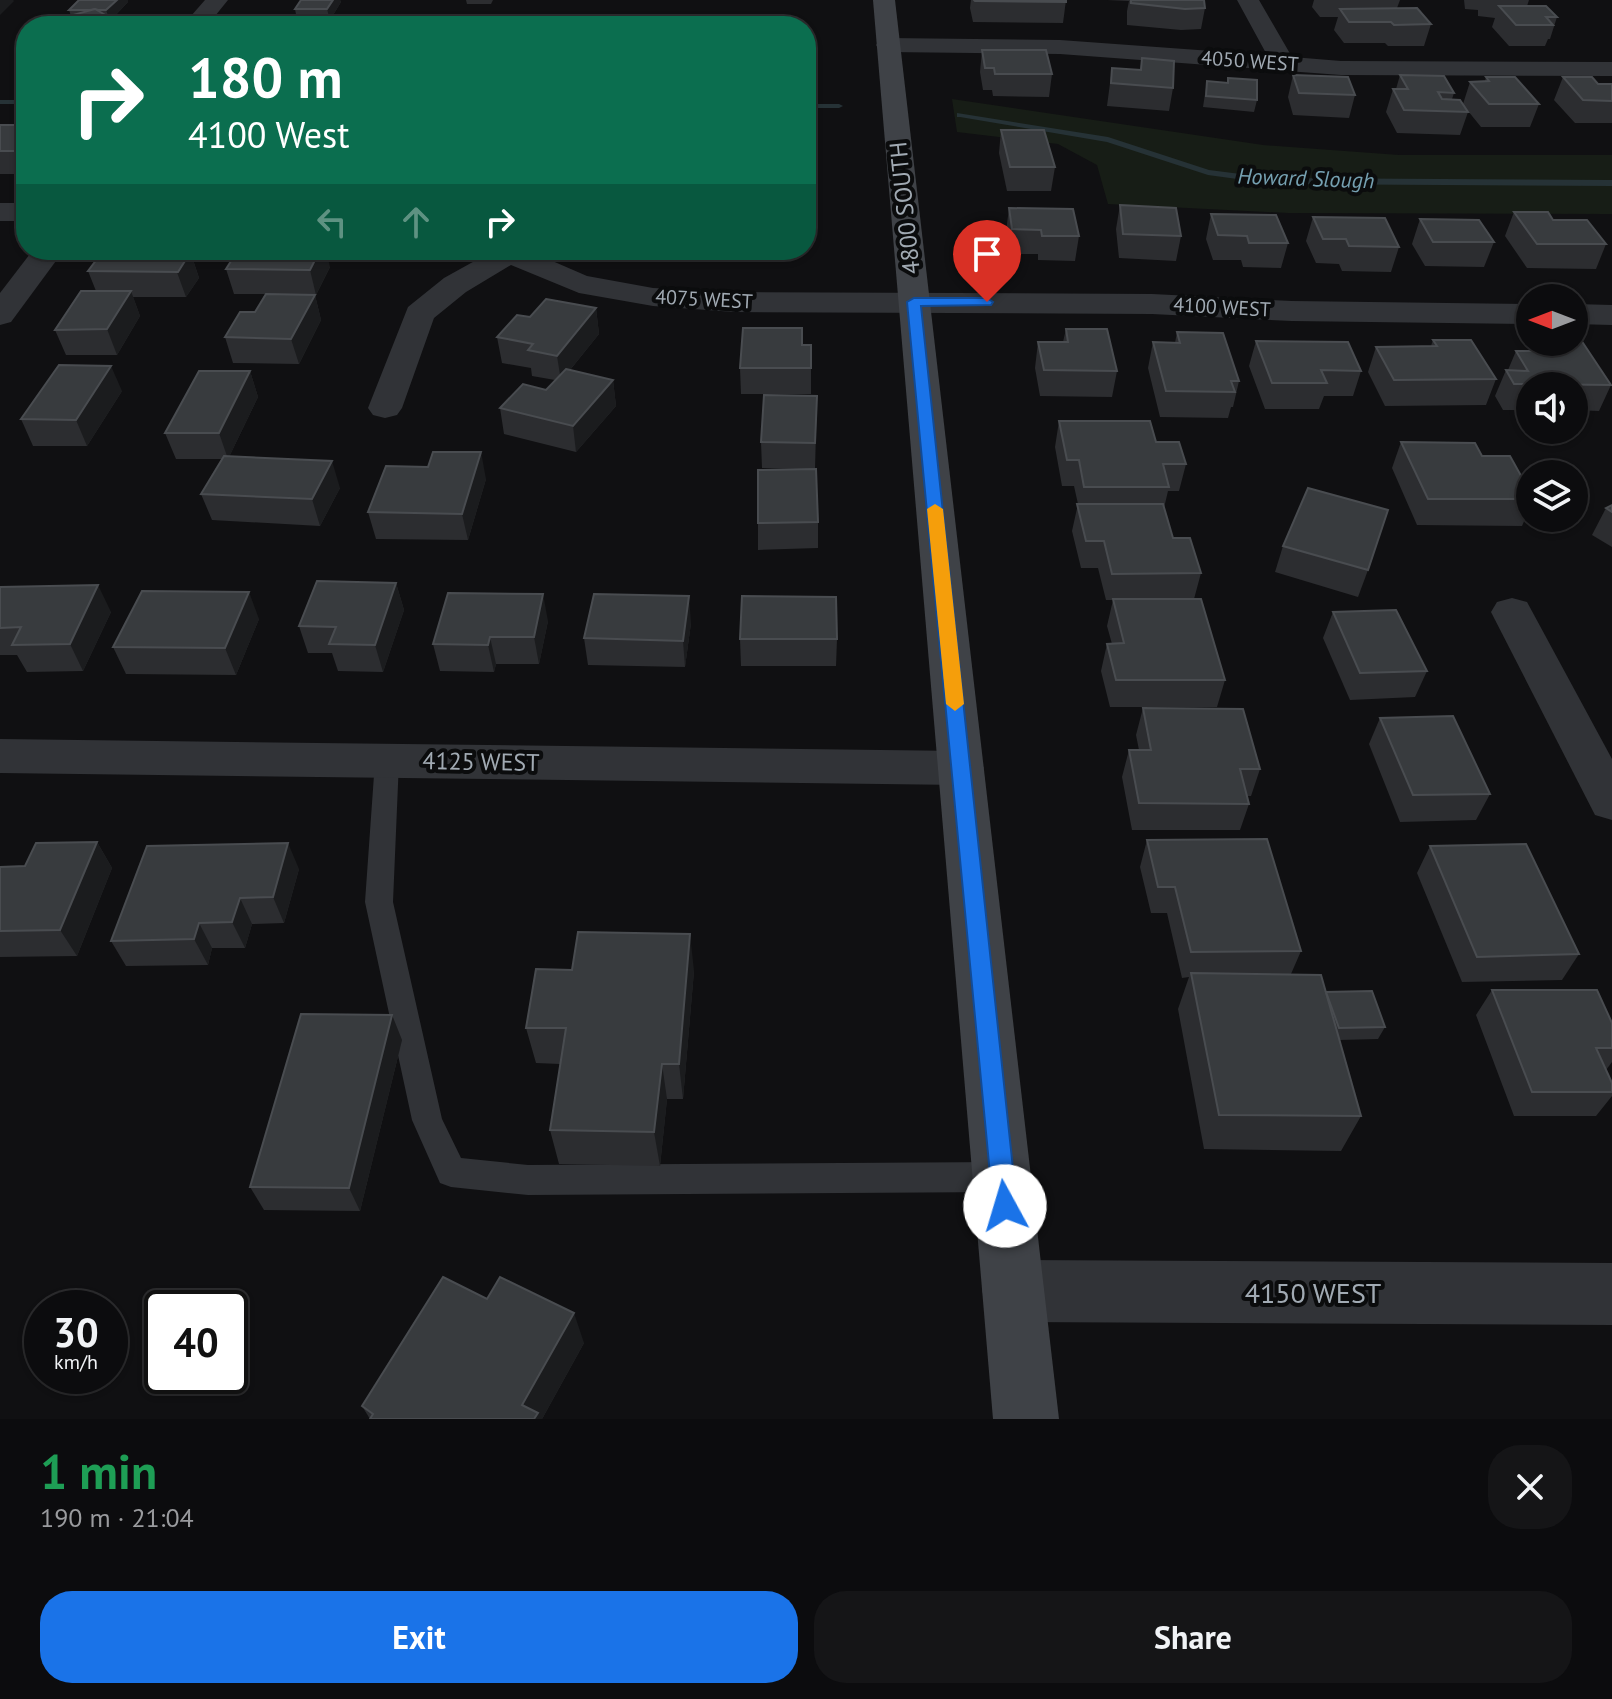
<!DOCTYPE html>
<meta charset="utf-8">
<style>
:root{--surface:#0c0c0e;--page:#151517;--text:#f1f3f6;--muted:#9a9b9e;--line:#2c2c2e;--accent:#1a73e8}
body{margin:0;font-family:"PT Sans",sans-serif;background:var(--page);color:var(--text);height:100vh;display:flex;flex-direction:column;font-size:30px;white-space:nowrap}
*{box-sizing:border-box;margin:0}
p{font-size:26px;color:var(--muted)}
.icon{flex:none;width:44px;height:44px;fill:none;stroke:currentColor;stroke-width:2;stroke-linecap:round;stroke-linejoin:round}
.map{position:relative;height:1419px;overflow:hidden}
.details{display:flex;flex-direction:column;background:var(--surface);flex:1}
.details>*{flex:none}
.top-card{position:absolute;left:16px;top:16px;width:800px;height:244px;border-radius:32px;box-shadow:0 2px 6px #0004,0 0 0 2px var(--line);background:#0b6e4f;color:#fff;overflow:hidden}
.needle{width:52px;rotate:270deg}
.controls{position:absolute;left:1516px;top:284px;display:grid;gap:16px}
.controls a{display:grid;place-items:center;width:72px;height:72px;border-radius:50%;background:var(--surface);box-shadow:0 2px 6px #0004,0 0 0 2px var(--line);font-size:40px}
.speed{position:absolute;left:24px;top:1290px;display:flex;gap:16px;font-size:40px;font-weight:700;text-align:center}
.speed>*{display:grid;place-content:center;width:104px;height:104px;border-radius:50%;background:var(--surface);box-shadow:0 2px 6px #0004,0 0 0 2px var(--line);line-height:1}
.speed small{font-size:20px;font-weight:400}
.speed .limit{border:4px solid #111;border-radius:12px;background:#fff;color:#111}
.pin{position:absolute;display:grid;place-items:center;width:68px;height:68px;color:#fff;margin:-82px -34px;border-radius:50% 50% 50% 0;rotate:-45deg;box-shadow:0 0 8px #0007}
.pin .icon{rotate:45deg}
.me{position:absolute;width:88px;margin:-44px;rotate:354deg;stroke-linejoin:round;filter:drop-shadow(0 0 6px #0008)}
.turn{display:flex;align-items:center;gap:28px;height:168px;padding:0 40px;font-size:36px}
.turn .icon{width:104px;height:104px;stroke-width:2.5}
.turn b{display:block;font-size:56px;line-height:68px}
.lanes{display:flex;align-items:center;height:76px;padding:0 40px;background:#0003;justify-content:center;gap:40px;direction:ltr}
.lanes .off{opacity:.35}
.round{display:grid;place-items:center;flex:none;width:84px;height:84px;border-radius:32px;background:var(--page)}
.headline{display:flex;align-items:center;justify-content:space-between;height:136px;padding:0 40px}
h1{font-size:48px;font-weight:800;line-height:60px;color:#1e9e55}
.cta{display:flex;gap:16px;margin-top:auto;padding:16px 40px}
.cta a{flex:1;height:92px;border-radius:32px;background:var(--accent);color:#fff;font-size:32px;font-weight:800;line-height:92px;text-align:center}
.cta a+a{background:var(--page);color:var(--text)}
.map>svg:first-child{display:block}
.green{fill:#171d16}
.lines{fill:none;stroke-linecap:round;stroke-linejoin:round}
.stream{fill:#263236;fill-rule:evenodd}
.lane{fill:#313337;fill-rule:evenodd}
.street{fill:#313337;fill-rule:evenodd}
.secondary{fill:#3f4247;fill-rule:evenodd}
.wall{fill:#2c2d30}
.shaded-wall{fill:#1b1c1e}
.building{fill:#383b3e;stroke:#494c50;stroke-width:2}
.route{fill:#1a73e8;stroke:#114b97;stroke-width:2}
.slow{fill:#f59e0b}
.labels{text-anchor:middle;stroke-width:8;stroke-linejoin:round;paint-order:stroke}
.far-street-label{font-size:20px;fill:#a1aab3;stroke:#0b0c0d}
.far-water-label{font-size:22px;font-style:italic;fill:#75a0b1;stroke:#0b0c0d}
.street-label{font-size:24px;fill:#a1aab3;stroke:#0b0c0d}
.near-street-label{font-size:28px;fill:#a1aab3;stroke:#0b0c0d}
</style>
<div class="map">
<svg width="1612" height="1419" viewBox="0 0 1612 1419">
<rect width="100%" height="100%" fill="#101012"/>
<!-- green -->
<polygon class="green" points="952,99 1263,145 1399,155 1612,155 1612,214 1289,213 1108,204 1097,165 1058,144 957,132"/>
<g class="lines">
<!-- stream -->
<g class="stream">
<rect x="0" y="100" width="26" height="4"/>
<polygon points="806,104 839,104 843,106 839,108 806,108"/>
<polygon points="957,113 1108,137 1209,170 1273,178 1612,180 1612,186 1273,184 1208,175 1107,142 960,117 957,117"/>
</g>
<!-- lane -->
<polygon class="lane" points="387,752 396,754 399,761 393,902 442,1119 461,1158 528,1165 1002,1162 1013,1166 1018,1177 1013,1188 1002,1192 528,1195 451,1187 440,1183 412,1120 365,902 375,761 378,754"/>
<!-- street -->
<g class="street">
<polygon points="205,0 228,0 211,21 195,21 191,16"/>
<polygon points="1237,0 1259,0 1292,57 1341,61 1612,62 1612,76 1341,75 1060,54 888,52 879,50 876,45 879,40 888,38 1060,40 1267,55"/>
<rect x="0" y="203" width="26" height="18"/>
<polygon points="33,250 64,250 11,322 0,325 0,293"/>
<polygon points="487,250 527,250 587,276 653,288 734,292 1152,294 1292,301 1530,304 1530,324 1292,321 1152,314 734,312 653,306 579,293 511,265 466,292 434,318 402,408 397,415 385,418 373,415 368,408 408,307 444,278 489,253"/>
<polygon points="1574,304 1612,305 1612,325 1574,324"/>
<polygon points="1512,598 1527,602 1612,759 1612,820 1595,815 1491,612 1497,602"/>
<polygon points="0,739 961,751 977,756 984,768 977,780 961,785 0,773"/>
<polygon points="1013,1260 1612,1263 1612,1325 1013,1322 991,1313 982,1291 991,1269"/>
</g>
<!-- secondary -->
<polygon class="secondary" points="873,0 895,0 1059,1419 993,1419"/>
</g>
<!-- wall -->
<g class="wall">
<polygon points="301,0 340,0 341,2 330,20 297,20 295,9"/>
<polygon points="466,0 493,0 491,4 467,4"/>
<polygon points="971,0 1066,0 1063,23 973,22 970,8"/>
<polygon points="1107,0 1204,0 1205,8 1201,29 1181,30 1127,25 1127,11 1129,1"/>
<polygon points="1314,0 1400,0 1397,8 1431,24 1424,46 1388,46 1385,43 1344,43 1334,30 1338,17 1320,17 1312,7"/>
<polygon points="1464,0 1529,0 1527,6 1557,17 1550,39 1548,39 1545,46 1509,46 1492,27 1495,18 1478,16 1478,10 1465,9"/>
<polygon points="128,2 112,19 121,24 121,26 60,26 58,19 71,16 69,10"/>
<polygon points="982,50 1052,74 1049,97 993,96 992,90 983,90 980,72"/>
<polygon points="1142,58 1173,88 1169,111 1107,106 1112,68 1140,70"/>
<polygon points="1293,75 1355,95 1349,118 1293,115 1288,97"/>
<polygon points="1400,75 1454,93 1452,99 1463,104 1470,82 1485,81 1486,77 1539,104 1530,127 1481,127 1464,106 1468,112 1460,135 1397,133 1386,112 1393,89 1396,89"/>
<polygon points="1563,77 1598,84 1612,84 1612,123 1575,123 1554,100"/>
<polygon points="1228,78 1257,100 1254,112 1203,107 1207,81 1227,83"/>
<polygon points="806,100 810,100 809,136 806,136"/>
<polygon points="0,125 23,125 26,131 26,174 0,174"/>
<polygon points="1001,130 1055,167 1051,191 1007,191 999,153"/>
<rect x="806" y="146" width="4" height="50"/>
<polygon points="1120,205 1181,236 1176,261 1119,258 1116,229"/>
<polygon points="1009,208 1079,236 1075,261 1038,260 1038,254 1010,254 1006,232"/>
<polygon points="1514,212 1553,220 1606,244 1596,269 1527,268 1505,236"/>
<polygon points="1211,214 1288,243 1281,268 1243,267 1241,260 1213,260 1206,239"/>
<polygon points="1313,217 1399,247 1391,272 1342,271 1339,264 1316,263 1306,241"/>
<polygon points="1420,219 1494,242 1484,267 1425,266 1412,244"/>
<polygon points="689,250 793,250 792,259 690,258"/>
<polygon points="192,257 199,278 186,297 133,297 140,316 117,355 66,355 55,330 96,291 88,271"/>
<polygon points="330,267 316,295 315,295 321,320 299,364 233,363 225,337 255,312 265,294 234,294 226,269"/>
<polygon points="596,308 599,334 570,370 613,380 616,406 576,452 504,434 500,408 546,390 555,380 532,376 531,368 502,363 497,337 530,317"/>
<polygon points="1066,329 1117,371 1112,397 1040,396 1035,368 1038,342 1063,342"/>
<polygon points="1177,332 1239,381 1233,407 1231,407 1228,418 1160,417 1148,368 1153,342 1175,343"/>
<polygon points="1433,340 1496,379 1486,405 1385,406 1368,372 1376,347 1431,346"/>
<polygon points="1256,341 1361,371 1353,396 1324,396 1319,409 1265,409 1249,366"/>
<polygon points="1537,342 1574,342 1611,385 1599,411 1574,410 1574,386 1530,386 1530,410 1503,410 1495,396 1506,370 1508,370 1516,351 1533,351"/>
<polygon points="802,345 811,345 811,394 741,394 740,368"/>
<polygon points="250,371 258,397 229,457 340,488 320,526 212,520 201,494 222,459 176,459 165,433"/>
<polygon points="122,391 87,446 33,446 21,419"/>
<polygon points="817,396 815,469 818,522 818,548 758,550 758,523 805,469 762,468 761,442"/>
<polygon points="1059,421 1156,442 1186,464 1179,491 1168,491 1164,508 1173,538 1201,573 1194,599 1225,680 1217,707 1110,707 1101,671 1107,644 1112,644 1107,626 1113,600 1106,600 1098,568 1081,568 1072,531 1078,504 1074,486 1062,486 1055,447"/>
<polygon points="1401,442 1482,456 1530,492 1530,508 1522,526 1417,525 1392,468"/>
<polygon points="486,479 468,540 376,539 368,512"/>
<polygon points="1612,505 1612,547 1592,535 1606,508"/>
<polygon points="1283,546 1368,570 1358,597 1275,572"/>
<polygon points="396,583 404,610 383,672 338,671 332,653 308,653 299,626"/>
<polygon points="0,588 111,612 83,671 27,672 17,655 0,655"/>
<polygon points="1333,612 1427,671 1415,697 1350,700 1323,638"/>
<polygon points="259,619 236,675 126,674 113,647"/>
<polygon points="548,621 539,664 496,664 494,672 440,671 433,644"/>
<polygon points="691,623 685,667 588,665 584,638"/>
<polygon points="740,639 837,639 836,666 741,666"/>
<polygon points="1143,708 1260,769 1251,796 1247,796 1249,804 1240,830 1132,830 1122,777 1129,750 1139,750 1136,735"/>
<polygon points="1380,718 1490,794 1476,820 1400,822 1369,744"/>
<polygon points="1147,840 1301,951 1291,974 1385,1027 1378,1039 1339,1040 1361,1116 1341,1151 1204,1149 1178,1009 1189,977 1182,978 1167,913 1151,913 1140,867"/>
<polygon points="97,842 112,868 77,956 0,957 0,867 25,866"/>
<polygon points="1430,846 1579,954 1562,980 1462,982 1417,873"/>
<polygon points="299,869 284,923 252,924 245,948 212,948 208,965 126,966 111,941"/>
<polygon points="694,971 683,1099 667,1099 660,1166 559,1164 550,1130 560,1064 536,1063 526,1028"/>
<polygon points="1492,990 1612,1023 1612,1062 1606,1070 1612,1083 1612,1096 1596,1116 1514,1116 1476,1015"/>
<polygon points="392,1015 402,1040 360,1211 264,1210 250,1187"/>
<polygon points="487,1299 584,1343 542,1419 370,1419 362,1406"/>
</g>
<!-- shaded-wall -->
<g class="shaded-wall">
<polygon points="0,0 13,0 14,1 0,15"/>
<polygon points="117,0 128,0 128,2 110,21 106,10"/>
<polygon points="333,0 340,0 341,2 330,20 327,9"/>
<polygon points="172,250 197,250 192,257 199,278 186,297 170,253"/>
<polygon points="320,250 326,250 330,267 316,295 310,270"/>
<polygon points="131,291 140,316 117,355 107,329"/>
<polygon points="315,295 321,320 299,364 291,339"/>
<polygon points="596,308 599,334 561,381 557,356"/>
<polygon points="111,366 122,391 87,446 76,420"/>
<polygon points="250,371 258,397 228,459 219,433"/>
<polygon points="613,380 616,406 576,452 573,426"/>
<polygon points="481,452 486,479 468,540 462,514"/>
<polygon points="332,461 340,488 320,526 312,499"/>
<polygon points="396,583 404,610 383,672 375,645"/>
<polygon points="98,585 111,612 83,671 70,644"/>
<polygon points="249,592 259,619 236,675 225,648"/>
<polygon points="543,594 548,621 539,664 534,637"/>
<polygon points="689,596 691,623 685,667 683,641"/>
<polygon points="490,637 496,664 494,672 488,645"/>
<polygon points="97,842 112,868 77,956 60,930"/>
<polygon points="288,843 299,869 284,923 273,897"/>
<polygon points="240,898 252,924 245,948 232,922"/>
<polygon points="199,923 212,948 208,965 194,939"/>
<polygon points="690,934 694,971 683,1099 679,1064"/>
<polygon points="392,1015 402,1040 360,1211 349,1188"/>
<polygon points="662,1064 667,1099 660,1166 654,1132"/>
<polygon points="574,1313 584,1343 542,1419 528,1419 522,1405"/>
</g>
<!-- building -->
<g class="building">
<polygon points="79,0 117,0 106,10 98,10 95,9 90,10 69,10"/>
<polygon points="301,0 333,0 327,9 295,9"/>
<polygon points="974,0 1066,0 1066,2 975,1"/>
<polygon points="1131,0 1204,0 1205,8 1185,9 1131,3"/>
<polygon points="1499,6 1546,6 1557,17 1546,17 1553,25 1516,25"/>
<polygon points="1417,8 1431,24 1394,25 1391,22 1349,22 1340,9"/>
<polygon points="95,9 121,24 112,26 69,26 58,19"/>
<polygon points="277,22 286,26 264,26"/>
<polygon points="982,50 1046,50 1052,74 995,74 994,68 985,68"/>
<polygon points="1142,58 1174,61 1173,88 1111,83 1112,68 1141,70"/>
<polygon points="1293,75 1348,77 1355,95 1299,93"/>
<polygon points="1400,75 1444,76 1454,93 1438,92 1442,99 1460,100 1468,112 1404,110 1393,89 1408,89"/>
<polygon points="1486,77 1515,77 1539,104 1489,104 1470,82 1489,81"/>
<polygon points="1563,77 1592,77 1598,84 1612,84 1612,101 1583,100"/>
<polygon points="1228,78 1257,80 1257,100 1206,96 1207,81 1228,83"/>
<polygon points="806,100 810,100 809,113 806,113"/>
<polygon points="0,125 23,125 18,131 26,131 26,151 0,151"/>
<polygon points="1001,130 1044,130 1055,167 1010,167"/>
<rect x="806" y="146" width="4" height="26"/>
<polygon points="1120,205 1176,208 1181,236 1123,234"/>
<polygon points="1009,208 1073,209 1079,236 1042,236 1041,230 1012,229"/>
<polygon points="1514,212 1548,212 1553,220 1587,220 1606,244 1537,244"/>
<polygon points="1211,214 1276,215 1288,243 1249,243 1247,236 1218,235"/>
<polygon points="1313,217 1385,218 1399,247 1349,246 1346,239 1323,239"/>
<polygon points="1420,219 1479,220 1494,242 1433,242"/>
<polygon points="116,250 172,250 170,253 190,253 178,272 88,271 103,251 114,252"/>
<polygon points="238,250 320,250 310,270 226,269"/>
<polygon points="81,291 131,291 107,329 55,330"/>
<polygon points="266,294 315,295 291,339 225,337 240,312 255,312"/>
<polygon points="546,299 596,308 557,356 528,350 533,344 497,337 517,315 530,317"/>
<polygon points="743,328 802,328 802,345 811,345 811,368 740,368"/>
<polygon points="1066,329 1107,329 1117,371 1044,370 1038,342 1068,342"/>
<polygon points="1177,332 1223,333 1239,381 1231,381 1235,392 1166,391 1153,342 1180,343"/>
<polygon points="1433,340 1471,340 1496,379 1394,380 1376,347 1437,346"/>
<polygon points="1574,340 1581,340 1611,385 1514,384 1506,370 1528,371 1516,351 1546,351 1540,342 1574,342"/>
<polygon points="1256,341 1348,342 1361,371 1321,370 1327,383 1272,383"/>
<polygon points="59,365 111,366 76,420 21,419"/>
<polygon points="566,369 613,380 573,426 500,408 523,384 546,390"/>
<polygon points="199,371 250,371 219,433 165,433"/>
<polygon points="764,395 817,396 815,443 761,442"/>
<polygon points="1059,421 1150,421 1156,442 1179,442 1186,464 1163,464 1169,487 1084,487 1079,460 1067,460"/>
<polygon points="1401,442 1475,443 1482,456 1510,456 1530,492 1530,499 1428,499"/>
<polygon points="433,452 481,452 462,514 368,512 386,466 428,467"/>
<polygon points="224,456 332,461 312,499 201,494"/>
<polygon points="816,469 818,522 758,523 758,470"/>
<polygon points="1308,488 1388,510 1368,570 1283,546"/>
<polygon points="1077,504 1163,504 1173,538 1190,538 1201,573 1112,574 1104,541 1086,541"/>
<polygon points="1612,505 1612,512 1606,508"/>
<polygon points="317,581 396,583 375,645 329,644 336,627 299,626"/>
<polygon points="98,585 70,644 12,645 21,627 0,628 0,587"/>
<polygon points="142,591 249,592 225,648 113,647"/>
<polygon points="448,593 543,594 534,637 490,637 488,645 433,644"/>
<polygon points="594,594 689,596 683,641 584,638"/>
<polygon points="742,596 836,597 837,639 740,639"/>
<polygon points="1113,599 1201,599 1225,680 1116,680 1107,644 1124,643"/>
<polygon points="1396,610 1427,671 1360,673 1333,612"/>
<polygon points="1143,708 1243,709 1260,769 1240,769 1249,804 1139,803 1129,750 1151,750"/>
<polygon points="1453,716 1490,794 1413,795 1380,718"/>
<polygon points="1267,839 1301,951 1191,952 1175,887 1158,887 1147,840"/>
<polygon points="97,842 60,930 0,931 0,867 25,866 36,843"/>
<polygon points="288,843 273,897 240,898 232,922 199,923 194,939 111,941 147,846"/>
<polygon points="1526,844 1579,954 1477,957 1430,846"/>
<polygon points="578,932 690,934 679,1064 662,1064 654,1132 550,1130 566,1028 526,1028 536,969 572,970"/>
<polygon points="1191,973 1321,975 1361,1116 1219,1115"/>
<polygon points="1492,990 1597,990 1612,1023 1612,1048 1596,1048 1612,1083 1612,1092 1532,1092"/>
<polygon points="1372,991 1385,1027 1339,1028 1326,992"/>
<polygon points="301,1014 392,1015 349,1188 250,1187"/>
<polygon points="443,1277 487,1299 500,1277 574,1313 522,1405 538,1413 534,1419 370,1419 373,1414 362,1406"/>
</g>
<!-- route -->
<polygon class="route" points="987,298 993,302 991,305 921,306 1017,1206 1013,1214 1005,1218 996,1214 993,1206 907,302 914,298"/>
<!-- slow -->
<polygon class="slow" points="935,504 943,509 964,704 955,711 946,704 927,509"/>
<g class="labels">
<!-- far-street labels -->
<g class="far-street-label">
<text transform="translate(1250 61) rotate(4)" y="7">4050 WEST</text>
<text transform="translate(704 299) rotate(3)" y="7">4075 WEST</text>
<text transform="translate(1222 307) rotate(3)" y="7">4100 WEST</text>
</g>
<!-- far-water labels -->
<g class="far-water-label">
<text transform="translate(1306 178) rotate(2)" y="8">Howard Slough</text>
</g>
<!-- street labels -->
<g class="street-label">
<text transform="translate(905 208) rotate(-96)" y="8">4800 SOUTH</text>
<text transform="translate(481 762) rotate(1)" y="8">4125 WEST</text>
</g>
<!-- near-street labels -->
<g class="near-street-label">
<text x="1313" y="1303">4150 WEST</text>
</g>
</g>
</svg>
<div class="controls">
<a><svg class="needle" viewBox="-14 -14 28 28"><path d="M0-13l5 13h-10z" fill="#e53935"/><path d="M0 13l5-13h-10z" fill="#9a9b9e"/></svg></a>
<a><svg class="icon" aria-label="sound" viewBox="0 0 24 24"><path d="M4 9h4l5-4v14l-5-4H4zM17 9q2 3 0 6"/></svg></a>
<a><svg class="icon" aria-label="layers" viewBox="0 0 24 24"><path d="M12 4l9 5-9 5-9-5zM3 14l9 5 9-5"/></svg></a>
</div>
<div class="speed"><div>30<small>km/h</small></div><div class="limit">40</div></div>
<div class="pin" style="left:987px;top:302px;background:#d93025"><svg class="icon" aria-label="arrive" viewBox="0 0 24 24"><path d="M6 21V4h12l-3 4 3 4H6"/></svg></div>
<svg class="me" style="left:1005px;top:1206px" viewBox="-20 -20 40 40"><circle r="19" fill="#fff"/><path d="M0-13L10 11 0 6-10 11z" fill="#1a73e8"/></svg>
<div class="top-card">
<div class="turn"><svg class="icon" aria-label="right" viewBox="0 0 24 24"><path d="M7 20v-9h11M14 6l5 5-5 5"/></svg><div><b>180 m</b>4100 West</div></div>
<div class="lanes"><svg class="icon off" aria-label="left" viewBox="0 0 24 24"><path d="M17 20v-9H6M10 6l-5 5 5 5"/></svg><svg class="icon off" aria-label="ahead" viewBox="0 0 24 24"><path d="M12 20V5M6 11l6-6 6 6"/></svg><svg class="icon" aria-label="right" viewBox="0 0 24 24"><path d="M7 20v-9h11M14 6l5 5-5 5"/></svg></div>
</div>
</div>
<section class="details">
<div class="headline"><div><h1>1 min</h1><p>190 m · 21:04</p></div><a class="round"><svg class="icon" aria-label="close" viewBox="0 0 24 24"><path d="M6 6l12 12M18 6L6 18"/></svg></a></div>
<div class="cta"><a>Exit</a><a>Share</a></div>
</section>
